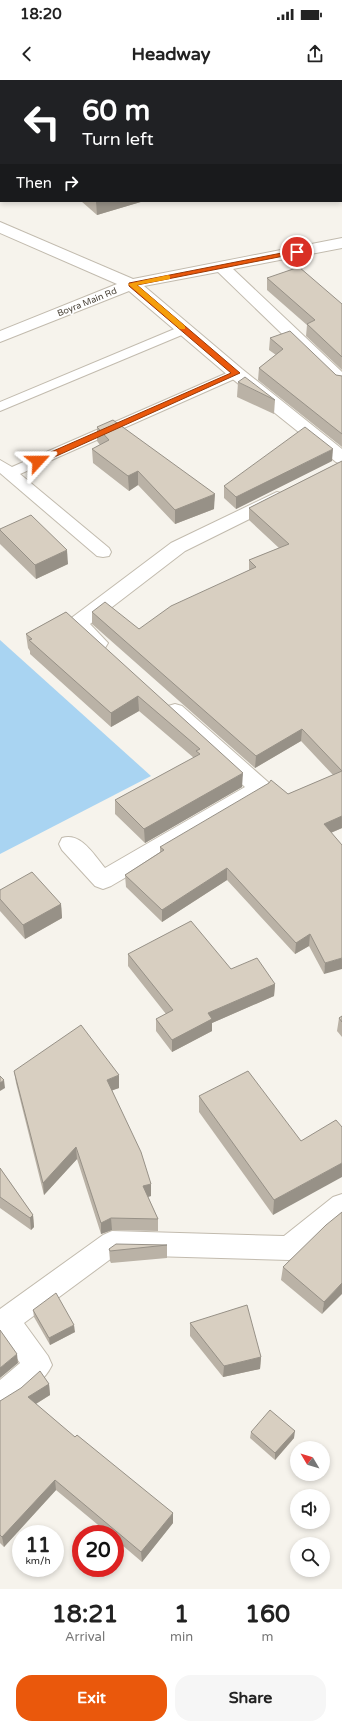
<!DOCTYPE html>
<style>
:root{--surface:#fff;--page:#f6f6f6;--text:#222;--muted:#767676;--accent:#ea580c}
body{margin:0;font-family:"Varela Round",sans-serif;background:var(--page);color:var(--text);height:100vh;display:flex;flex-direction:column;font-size:15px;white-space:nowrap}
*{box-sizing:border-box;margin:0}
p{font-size:13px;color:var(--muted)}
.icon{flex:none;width:22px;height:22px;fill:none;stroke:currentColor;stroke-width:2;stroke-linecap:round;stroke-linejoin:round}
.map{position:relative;height:1509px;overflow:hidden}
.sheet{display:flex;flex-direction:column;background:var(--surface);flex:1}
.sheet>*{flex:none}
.banner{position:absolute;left:0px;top:0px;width:342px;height:122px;box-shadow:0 2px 6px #0003;background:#202124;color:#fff;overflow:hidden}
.needle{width:26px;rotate:308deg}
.controls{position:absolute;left:290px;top:1361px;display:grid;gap:8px}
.controls a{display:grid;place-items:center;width:40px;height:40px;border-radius:50%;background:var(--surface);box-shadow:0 2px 6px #0003;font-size:20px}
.speed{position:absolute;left:12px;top:1445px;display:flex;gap:8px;font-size:20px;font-weight:700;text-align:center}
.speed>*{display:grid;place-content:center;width:52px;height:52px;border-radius:50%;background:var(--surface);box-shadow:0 2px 6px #0003;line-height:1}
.speed small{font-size:10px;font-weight:400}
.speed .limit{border:6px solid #d22;background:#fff;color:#111}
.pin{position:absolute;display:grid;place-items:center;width:34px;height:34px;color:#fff;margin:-17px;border:2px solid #fff;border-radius:50%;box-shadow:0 1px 4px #0007}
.me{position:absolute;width:44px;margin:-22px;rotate:66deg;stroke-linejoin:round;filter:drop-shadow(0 0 3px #0008)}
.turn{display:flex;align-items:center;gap:14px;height:84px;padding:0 16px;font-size:18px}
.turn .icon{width:52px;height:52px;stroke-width:2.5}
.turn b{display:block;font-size:28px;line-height:34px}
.then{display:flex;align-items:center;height:38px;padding:0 16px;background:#0003;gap:8px;font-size:15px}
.eta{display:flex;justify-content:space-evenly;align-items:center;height:68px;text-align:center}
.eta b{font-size:24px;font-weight:700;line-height:28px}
.action{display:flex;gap:8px;margin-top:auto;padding:8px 16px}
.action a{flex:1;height:46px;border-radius:16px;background:var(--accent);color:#fff;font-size:16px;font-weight:700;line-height:46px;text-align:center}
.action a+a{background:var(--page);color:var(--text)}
.status{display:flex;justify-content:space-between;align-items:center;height:28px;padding:0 20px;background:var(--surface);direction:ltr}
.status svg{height:11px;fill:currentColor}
header{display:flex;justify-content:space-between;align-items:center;height:52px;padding:0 16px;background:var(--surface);font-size:18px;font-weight:700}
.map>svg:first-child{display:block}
.water{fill:#a9d4f2}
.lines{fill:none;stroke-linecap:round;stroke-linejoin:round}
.lane-casing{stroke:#c2bbae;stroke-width:2}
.street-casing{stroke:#c2bbae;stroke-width:2}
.lane{fill:#fff;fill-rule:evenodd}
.street{fill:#fff;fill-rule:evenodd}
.wall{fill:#bab2a6}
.shaded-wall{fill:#979187}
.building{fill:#d8cfc1;stroke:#979187}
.route{fill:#ea580c;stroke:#983908}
.slow{fill:#f59e0b}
.labels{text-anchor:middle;stroke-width:3;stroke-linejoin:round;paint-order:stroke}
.far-street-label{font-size:9px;fill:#4b4439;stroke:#fff}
</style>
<div class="status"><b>18:20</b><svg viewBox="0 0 49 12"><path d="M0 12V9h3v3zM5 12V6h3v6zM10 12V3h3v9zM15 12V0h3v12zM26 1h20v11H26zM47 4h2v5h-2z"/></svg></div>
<header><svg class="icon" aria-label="back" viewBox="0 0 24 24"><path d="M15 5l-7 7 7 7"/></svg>Headway<svg class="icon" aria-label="share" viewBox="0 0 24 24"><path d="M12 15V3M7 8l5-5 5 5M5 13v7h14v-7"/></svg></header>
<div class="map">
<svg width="342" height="1509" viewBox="0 0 342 1509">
<rect width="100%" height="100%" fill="#f6f3ec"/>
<!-- water -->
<polygon class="water" points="0,560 151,696 0,774"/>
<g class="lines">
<defs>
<g id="lane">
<polygon points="0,92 1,93 1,101 0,101"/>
<polygon points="184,245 189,246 191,249 189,252 0,331 0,322"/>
<polygon points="236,289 241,290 243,293 241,296 20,394 109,468 111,472 109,476 103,477 97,476 0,393 0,380 12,387"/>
</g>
<g id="street">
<polygon points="0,142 133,199 342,158 342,168 233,189 342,292 342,307 336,306 218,192 144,206 242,289 342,369 342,384 336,382 230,297 129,211 0,262 0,251 117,204 0,153"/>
<path d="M277,412L284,414L286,418L284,422L185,471L90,544L108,563L105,568C90,572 75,556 67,544L70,539L171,463Z"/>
<path d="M175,624L182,626L268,702L271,708L268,714L111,806L103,809L95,806L62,770L59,764L62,758C81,752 94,775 105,788L245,707L168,636L165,631L168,626Z"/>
<path d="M342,1114V1141L298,1176L289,1180L116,1175L24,1243L48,1276L52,1285C45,1301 16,1325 0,1331V1300L20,1283L0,1254V1229L103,1155L112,1151L284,1156L333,1117Z"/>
</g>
</defs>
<!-- lane casing -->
<use href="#lane" class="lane-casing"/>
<!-- street casing -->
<use href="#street" class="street-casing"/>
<!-- lane -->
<use href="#lane" class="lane"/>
<!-- street -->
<use href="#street" class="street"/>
</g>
<!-- wall -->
<g class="wall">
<polygon points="220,0 287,0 289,1 221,1"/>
<polygon points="81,121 144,121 97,135"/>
<polygon points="267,198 342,224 342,290 306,256 307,245 267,210"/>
<polygon points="270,258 336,295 342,296 342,367 258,300 259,288 276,275 269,270"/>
<polygon points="238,302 275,320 274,334 237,317"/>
<polygon points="97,347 214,429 175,444 138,405 129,411 93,383 92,369 100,365 97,361"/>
<polygon points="332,381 236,429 224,418 224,406"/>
<polygon points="342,381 342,748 331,753 342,765 324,894 309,866 295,874 227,800 162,842 126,807 125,795 160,772 160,767 288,714 333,695 301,661 255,688 92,544 92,532 139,549 249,490 249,480 279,468 249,440 249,428"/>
<polygon points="0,449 68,484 36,499 0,464"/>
<polygon points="66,532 242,707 145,763 115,734 115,720 194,678 139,631 111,647 30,574 30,571 28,568 26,554"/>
<polygon points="0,819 61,824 62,838 25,859 0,831"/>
<polygon points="128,874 231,889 275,904 274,916 212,943 212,951 172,972 156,951 156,939 166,934 128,886"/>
<polygon points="342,936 342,957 337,951 339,938"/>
<polygon points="14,991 119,1008 112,1010 151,1116 148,1117 158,1139 158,1151 112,1150 101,1154 77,1079 44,1115 16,1003"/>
<polygon points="199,1016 301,1061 273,1135 199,1032"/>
<polygon points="0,1088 33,1135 34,1147 31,1150 0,1128"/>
<polygon points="342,1132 322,1234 281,1200 283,1187"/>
<polygon points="167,1165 167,1178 111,1183 110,1181 109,1169"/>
<polygon points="33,1230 75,1252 50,1265 34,1237"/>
<polygon points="190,1243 261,1277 260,1289 223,1297 190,1256"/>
<polygon points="49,1304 50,1315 36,1324 173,1443 142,1482 115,1459 115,1454 109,1454 56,1410 4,1467 0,1463 0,1321"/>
<polygon points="251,1352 294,1358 275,1380 250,1358"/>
</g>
<!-- shaded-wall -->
<g class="shaded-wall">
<polygon points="96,121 144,121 97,135"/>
<polygon points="333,369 332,381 236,429 236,417"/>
<polygon points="138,391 138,405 129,411 128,396"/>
<polygon points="215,414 214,429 175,444 175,430"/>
<polygon points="67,470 68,484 36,499 35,485"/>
<polygon points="138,616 139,631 111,647 111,633"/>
<polygon points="302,649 301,661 255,688 256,676"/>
<polygon points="243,693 242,707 145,763 144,749"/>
<polygon points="342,736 342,748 323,756 324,744"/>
<polygon points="227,788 227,800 162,842 162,830"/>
<polygon points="61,824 62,838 25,859 23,845"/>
<polygon points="310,854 309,866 295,874 296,863"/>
<polygon points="342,878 342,889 324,894 325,883"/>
<polygon points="275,904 274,916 212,943 212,951 172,972 172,960 208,933"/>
<polygon points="119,995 119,1008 108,1012 107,1000"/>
<polygon points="4,1000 5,1008 0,1011 0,1003"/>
<polygon points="76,1067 77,1079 44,1115 43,1103"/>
<polygon points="342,1083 342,1097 273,1135 274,1120"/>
<polygon points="151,1104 151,1116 143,1118 143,1106"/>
<polygon points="33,1135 34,1147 31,1150 30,1138"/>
<polygon points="111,1138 112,1150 101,1154 101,1143"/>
<polygon points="342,1203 342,1214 322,1234 324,1222"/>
<polygon points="74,1245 75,1252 50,1265 49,1258"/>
<polygon points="17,1274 18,1283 0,1298 0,1288"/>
<polygon points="261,1277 260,1289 223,1297 224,1286"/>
<polygon points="49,1304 50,1315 29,1328 28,1317"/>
<polygon points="295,1351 294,1358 275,1380 275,1373"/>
<polygon points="55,1400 56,1410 4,1467 2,1457"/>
<polygon points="173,1433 173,1443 142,1482 141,1472"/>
</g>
<!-- building -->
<g class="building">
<polygon points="242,0 287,0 289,1 243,1"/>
<polygon points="299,187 342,224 342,277 307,244 315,240 267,198"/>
<polygon points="290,251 336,295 342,296 342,354 259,288 283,269 270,258"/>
<polygon points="245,297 275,320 238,302"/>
<polygon points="113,340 215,414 175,430 138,391 128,396 92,369 109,360 97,347"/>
<polygon points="305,347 333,369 236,417 224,406"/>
<polygon points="342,381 342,736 324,744 342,765 342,878 325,883 310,854 296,863 227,788 162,830 125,795 164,770 160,767 269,703 271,700 288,714 342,691 302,649 256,676 92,532 105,522 139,549 171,526 256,487 249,480 289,464 249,428"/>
<polygon points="31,435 67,470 35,485 0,450 0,449"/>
<polygon points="66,532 243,693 144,749 115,720 200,674 196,671 200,669 138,616 111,633 29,560 32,559 26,554"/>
<polygon points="32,792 61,824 23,845 0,819 0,810"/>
<polygon points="191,841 231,889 257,878 275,904 208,933 212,939 172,960 156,939 173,930 128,874"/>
<polygon points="342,936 342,942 339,938"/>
<polygon points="81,945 119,995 107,1000 141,1072 151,1104 143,1106 158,1139 111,1138 101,1143 76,1067 43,1103 14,991"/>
<polygon points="248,991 301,1061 336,1040 342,1047 342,1083 274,1120 199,1016"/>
<polygon points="0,996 4,1000 0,1003"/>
<polygon points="0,1088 33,1135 30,1138 0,1117"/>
<polygon points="342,1132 342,1203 324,1222 283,1187 326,1145"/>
<polygon points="116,1164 167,1165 110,1171 109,1169"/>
<polygon points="56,1213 74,1245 49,1258 33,1230"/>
<polygon points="247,1225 261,1277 224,1286 190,1243"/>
<polygon points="0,1250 17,1274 0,1288"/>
<polygon points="40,1291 49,1304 28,1317 75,1357 77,1355 173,1433 141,1472 55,1400 2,1457 0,1455 0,1321 21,1308"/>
<polygon points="270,1330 295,1351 275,1373 251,1352"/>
</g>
<!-- route -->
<polygon class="route" points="297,170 300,172 299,173 137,205 240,293 41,383 35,383 35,379 231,293 129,206 129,203"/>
<!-- slow -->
<polygon class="slow" points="168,195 170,196 170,199 137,205 185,246 185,249 180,249 128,204"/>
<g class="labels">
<!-- far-street labels -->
<g class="far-street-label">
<text transform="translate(87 222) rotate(-22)" y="3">Boyra Main Rd</text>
</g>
</g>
</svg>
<div class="controls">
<a><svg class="needle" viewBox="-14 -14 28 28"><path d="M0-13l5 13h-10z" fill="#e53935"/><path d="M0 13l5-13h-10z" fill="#767676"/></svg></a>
<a><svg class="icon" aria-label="sound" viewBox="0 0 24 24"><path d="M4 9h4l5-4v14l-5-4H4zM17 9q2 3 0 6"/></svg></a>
<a><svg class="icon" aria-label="search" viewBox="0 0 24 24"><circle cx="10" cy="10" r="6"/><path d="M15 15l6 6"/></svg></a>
</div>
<div class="speed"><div>11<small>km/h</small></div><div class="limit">20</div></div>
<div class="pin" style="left:297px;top:172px;background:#d93025"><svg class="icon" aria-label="arrive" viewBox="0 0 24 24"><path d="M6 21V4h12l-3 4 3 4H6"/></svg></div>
<svg class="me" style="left:38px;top:381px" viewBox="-20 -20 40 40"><path d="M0-17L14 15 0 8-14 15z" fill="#ea580c" stroke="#fff" stroke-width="4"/></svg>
<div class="banner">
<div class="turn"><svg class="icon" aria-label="left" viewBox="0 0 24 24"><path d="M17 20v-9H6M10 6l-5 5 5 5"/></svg><div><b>60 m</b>Turn left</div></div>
<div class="then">Then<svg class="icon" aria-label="right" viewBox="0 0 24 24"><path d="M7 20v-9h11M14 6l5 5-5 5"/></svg></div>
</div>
</div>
<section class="sheet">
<div class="eta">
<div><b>18:21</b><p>Arrival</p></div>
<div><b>1</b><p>min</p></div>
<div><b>160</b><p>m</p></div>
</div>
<div class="action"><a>Exit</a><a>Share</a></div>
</section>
